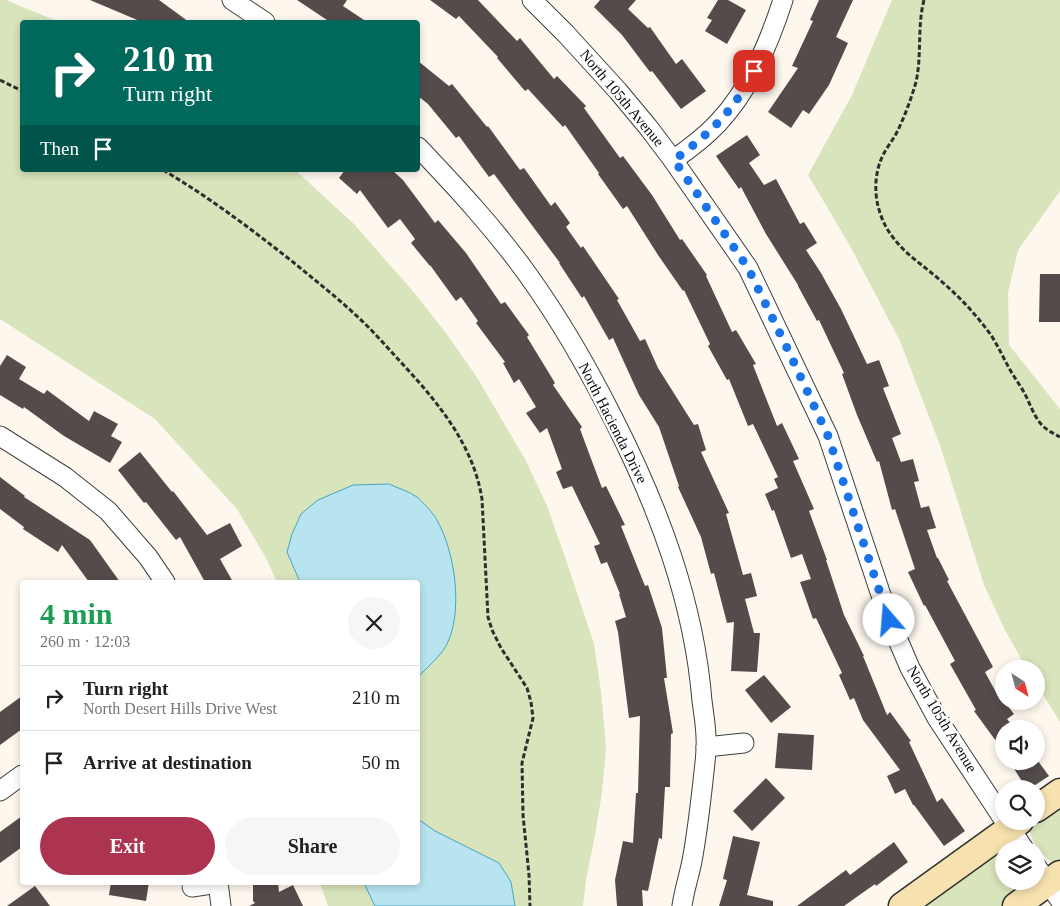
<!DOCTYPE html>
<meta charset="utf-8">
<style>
:root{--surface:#fff;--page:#f6f6f6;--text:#222;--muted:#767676;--line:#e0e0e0;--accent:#ad3450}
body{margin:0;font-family:Georgia,serif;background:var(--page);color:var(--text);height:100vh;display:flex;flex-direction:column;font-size:19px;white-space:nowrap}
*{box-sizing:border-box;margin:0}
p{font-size:16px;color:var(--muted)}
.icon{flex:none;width:28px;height:28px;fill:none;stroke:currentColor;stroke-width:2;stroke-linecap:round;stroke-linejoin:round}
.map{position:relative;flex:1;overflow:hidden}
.sheet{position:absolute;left:20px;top:580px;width:400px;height:305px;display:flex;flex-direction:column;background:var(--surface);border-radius:5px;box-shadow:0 2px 8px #0003}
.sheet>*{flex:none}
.top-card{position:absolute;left:20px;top:20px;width:400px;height:152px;border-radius:5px;box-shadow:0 2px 8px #0003;background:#00695c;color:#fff;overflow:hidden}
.needle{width:32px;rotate:144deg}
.controls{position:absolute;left:995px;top:660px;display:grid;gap:10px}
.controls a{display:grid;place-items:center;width:50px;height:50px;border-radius:50%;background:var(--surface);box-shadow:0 2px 8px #0003;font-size:25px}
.pin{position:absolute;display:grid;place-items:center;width:42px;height:42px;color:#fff;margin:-21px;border-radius:10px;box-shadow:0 2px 8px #0006}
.me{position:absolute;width:55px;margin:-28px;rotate:342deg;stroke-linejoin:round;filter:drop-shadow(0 0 4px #0008)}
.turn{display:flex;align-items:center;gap:18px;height:105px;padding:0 20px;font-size:22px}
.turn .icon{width:65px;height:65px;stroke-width:2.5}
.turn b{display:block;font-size:35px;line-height:42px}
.then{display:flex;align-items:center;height:48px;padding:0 20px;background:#0003;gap:10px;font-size:19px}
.round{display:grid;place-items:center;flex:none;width:52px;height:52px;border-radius:26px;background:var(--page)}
.head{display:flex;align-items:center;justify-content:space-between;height:85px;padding:0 20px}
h1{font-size:30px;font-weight:700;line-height:38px;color:#1e9e55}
.cta{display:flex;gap:10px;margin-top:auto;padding:10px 20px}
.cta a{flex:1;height:58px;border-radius:30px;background:var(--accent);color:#fff;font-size:20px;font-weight:700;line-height:58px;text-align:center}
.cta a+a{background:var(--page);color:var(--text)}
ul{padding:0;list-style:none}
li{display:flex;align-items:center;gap:15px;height:65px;padding:0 20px;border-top:1px solid var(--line)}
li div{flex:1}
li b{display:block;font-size:19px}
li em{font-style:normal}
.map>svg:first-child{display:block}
.green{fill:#d8e4bb}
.water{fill:#b8e4ef;stroke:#46a4be}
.building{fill:#544c4a}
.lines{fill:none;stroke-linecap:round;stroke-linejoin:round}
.street-casing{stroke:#3f3f3f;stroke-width:21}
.secondary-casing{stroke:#2e2e2e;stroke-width:29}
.path{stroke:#2e2e2e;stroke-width:3;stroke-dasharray:5 2.5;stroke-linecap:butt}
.street{stroke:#fff;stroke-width:19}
.secondary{stroke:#f6e1af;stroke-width:26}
.route{stroke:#1a73e8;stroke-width:9;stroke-dasharray:0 16.2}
.labels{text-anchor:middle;stroke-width:5;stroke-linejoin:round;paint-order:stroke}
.street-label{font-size:15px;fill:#0c0c0c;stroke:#fff}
</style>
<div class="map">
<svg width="1060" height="906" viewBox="0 0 1060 906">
<rect width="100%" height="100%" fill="#fdf7ee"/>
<!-- green -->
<g class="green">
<polygon points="0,0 6,0 59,22 22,22 22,170 295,170 354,224 417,296 448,336 476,376 525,459 547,506 567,563 594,644 601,691 606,748 602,792 595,835 586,880 583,906 328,906 320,883 418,882 418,582 277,582 265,556 237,509 155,419 0,319"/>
<polygon points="892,0 1060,0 1060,191 1018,250 1008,292 1009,345 1060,409 1060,722 1036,683 1036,669 1027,669 1005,630 984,585 940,445 900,341 849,244 808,175 852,95"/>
<path d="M1060,803V863C1057,863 1055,864 1052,862C1046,860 1030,839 1030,832C1030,828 1033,824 1035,821Z"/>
<polygon points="998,850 1004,850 1004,881 1027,881 1026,887 1021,893 1003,906 916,906"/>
</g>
<!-- water -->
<g class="water">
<path d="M389,484C397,488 409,491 417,497C422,501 433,513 437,520C455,552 464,612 446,646C442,654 425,670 418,677V582H300L287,552L292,534L301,514L318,500L353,485Z"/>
<polygon points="418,819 435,831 499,863 511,882 515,906 375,906 364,883 418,882"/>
</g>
<!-- building -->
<g class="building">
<polygon points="90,0 159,0 189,22 142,22"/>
<polygon points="297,0 347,0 343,6 367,22 330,22"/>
<polygon points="430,0 478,0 517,41 520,38 554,79 557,76 586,106 584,108 620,158 623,156 652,195 680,240 682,239 707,275 706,276 732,332 736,330 756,364 753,365 777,426 782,423 799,459 793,461 814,509 809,511 827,560 826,560 844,615 864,656 863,656 887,715 890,712 911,741 909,742 937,802 942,798 965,831 944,846 914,805 913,805 905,789 895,794 887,776 900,770 863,720 854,698 850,700 839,675 842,673 816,618 813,619 800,582 811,579 802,554 791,558 774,510 772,511 765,494 778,488 774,479 778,477 753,424 748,426 729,379 727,380 708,346 710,344 684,290 683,291 658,255 627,206 623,209 598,174 599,173 565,125 563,127 528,89 525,91 497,58 498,57 459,16 456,19"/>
<polygon points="600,0 636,0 628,9 648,28 650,27 676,64 682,59 706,91 681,109 652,71 650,72 622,35 594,7"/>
<polygon points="718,0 728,0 746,10 727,44 705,31 712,20 707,18"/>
<polygon points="819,0 853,0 836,37 848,43 829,85 809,114 803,110 791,128 768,112 798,68 792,66 813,21 810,20"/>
<polygon points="418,61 449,86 452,84 487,127 488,126 520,170 524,168 551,206 555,202 570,223 566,227 581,248 583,246 619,299 617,300 640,341 645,339 658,368 694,425 698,424 706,450 701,452 729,513 726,514 743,575 751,573 757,596 745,599 754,633 760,633 757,672 731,671 734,622 727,623 714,573 711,574 701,537 678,487 679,486 659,427 639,395 613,338 609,340 584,296 582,298 559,263 560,263 494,174 489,177 459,136 456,138 428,104 418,96"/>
<polygon points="747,135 760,155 749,163 764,185 776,179 800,224 804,222 817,243 806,250 821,273 841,309 867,364 879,360 889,386 883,388 901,434 892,438 901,462 913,459 919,481 914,482 921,508 929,506 936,528 927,530 937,558 938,558 949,580 947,581 993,667 985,672 998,696 1000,696 1014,714 1007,719 1015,729 1004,729 1004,752 974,711 976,710 950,664 955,661 925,605 924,606 908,572 915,569 895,509 892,510 879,461 877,462 857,415 842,374 844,373 819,320 817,321 798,286 798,285 766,234 741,187 739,189 716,156"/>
<polygon points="345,170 392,170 403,180 435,223 438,220 466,253 501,304 505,302 529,335 527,337 555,383 553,385 582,427 580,429 602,488 606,486 625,525 621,526 645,586 648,585 662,628 667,678 664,678 673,733 671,734 670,787 665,787 662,839 659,838 648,891 642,890 643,906 617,906 615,880 623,841 633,843 636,793 638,793 640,716 629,718 618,632 615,621 626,617 619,594 620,594 607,562 601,564 594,546 600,544 572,486 563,489 556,472 562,469 547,428 540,433 526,413 536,407 519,379 514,383 503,363 505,362 476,323 478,321 461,297 456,301 430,265 430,266 411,243 415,239 400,219 388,228 360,190 357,194 339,178"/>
<polygon points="1040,274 1060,274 1060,322 1039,322"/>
<polygon points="7,355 26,367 19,379 44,394 47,390 89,421 94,411 118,424 111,436 122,442 110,463 64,436 24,407 23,409 0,395 0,366"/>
<polygon points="140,452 172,492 173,491 207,535 230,523 242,546 220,559 233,582 205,582 180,537 176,540 146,502 144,503 118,470"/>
<polygon points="0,477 25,496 24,497 90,540 120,582 89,582 62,545 58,552 23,529 24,527 0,509"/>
<polygon points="764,675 791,707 771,723 745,690"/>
<polygon points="22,696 22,729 0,745 0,712"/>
<polygon points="778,733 814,735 812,770 775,768"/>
<polygon points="1009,761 1038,761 1049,776 1029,789 1027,789"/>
<polygon points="766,778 785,798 752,831 733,811"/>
<polygon points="22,816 22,847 0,863 0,832"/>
<polygon points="733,836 760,842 747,895 773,901 773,906 719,906 727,880 723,879"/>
<polygon points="894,842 908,862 876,886 875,884 844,906 797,906 846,870 850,875"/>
<polygon points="111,882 149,882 146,901 109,895"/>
<polygon points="253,882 278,882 279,892 293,885 303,906 249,906 255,903 253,901"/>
<polygon points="35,886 50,906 7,906"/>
</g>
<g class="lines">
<defs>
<g id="street">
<polyline points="232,0 265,22"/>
<polyline points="532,0 566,34 618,91 648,127 673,160 748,268 828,436 889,619 910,668 937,718 1004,820"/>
<path d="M418,147C457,188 495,229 528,275C561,321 589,370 614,420C659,509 694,602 702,701C704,716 707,732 706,747C706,758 704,770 703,781C700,808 697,834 692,861C689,876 684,891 682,906"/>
<path d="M673,160C689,149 705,137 718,123C750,89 769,43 783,0"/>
<polyline points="0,436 65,477 108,511 148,557 165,582"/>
<polyline points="706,747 744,743"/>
<polyline points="0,791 22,775"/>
<polyline points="1005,821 1024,849"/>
<polyline points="1036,866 1060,900"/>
<polyline points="218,882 221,906"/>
<polyline points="192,887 218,883"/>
</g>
<g id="secondary">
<polyline points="1036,809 1060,792"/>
<polyline points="902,906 1020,821"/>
<polyline points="1016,906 1060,874"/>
</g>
</defs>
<!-- street casing -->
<use href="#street" class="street-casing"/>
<!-- secondary casing -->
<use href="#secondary" class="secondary-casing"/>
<!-- path -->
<g class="path">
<path d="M924,0C917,27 922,55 916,82C911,99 905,116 897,132C893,140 887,147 883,155C870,182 875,216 895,240C906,254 921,264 934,275C956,293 975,313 991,335C998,346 1003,357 1009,368C1014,377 1020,385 1025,394C1030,404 1034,416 1041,424C1046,430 1053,433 1060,437"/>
<polyline points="0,80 22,91"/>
<path d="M163,170C209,197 251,229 293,262C316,281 339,299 360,319C373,331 385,345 397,358C434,398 473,442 482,499L488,617L492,630L501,648L527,688L531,702L533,718L522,763L523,815L529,875L530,906"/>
</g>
<!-- street -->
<use href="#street" class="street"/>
<!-- secondary -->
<use href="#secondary" class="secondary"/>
</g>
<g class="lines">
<!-- route -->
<path class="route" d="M754,71C734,111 709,134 674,160L748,268L789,352L828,436L889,620"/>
</g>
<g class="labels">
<!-- street labels -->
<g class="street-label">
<text transform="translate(622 98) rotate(50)" y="5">North 105th Avenue</text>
<text transform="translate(613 423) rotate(63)" y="5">North Hacienda Drive</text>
<text transform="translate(942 719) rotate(59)" y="5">North 105th Avenue</text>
</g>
</g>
</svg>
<div class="controls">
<a><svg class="needle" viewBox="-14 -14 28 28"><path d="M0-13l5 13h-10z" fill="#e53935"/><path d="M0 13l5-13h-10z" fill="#767676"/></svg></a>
<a><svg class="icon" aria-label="sound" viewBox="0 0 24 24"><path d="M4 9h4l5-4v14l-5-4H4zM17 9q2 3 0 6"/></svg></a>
<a><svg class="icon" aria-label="search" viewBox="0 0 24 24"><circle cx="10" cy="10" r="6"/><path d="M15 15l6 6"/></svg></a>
<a><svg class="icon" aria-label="layers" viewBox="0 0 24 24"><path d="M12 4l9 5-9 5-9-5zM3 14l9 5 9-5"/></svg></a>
</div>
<div class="pin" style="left:754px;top:71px;background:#d93025"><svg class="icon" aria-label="arrive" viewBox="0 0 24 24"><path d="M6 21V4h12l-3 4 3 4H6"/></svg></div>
<svg class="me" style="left:889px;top:620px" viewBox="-20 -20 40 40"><circle r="19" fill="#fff"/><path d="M0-13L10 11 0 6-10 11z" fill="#1a73e8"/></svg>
<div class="top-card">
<div class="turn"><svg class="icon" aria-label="right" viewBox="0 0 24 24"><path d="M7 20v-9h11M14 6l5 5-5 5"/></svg><div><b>210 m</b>Turn right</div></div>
<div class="then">Then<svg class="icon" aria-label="arrive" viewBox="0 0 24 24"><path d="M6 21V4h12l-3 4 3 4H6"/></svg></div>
</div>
<section class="sheet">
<div class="head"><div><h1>4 min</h1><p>260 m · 12:03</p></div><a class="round"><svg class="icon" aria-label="close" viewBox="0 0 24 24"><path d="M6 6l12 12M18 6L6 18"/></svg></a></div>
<ul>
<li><svg class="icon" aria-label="right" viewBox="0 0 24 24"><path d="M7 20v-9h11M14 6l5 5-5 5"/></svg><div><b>Turn right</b><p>North Desert Hills Drive West</p></div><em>210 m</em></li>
<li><svg class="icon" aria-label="arrive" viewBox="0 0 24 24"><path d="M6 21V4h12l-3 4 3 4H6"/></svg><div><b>Arrive at destination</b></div><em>50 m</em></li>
</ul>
<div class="cta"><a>Exit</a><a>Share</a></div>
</section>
</div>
